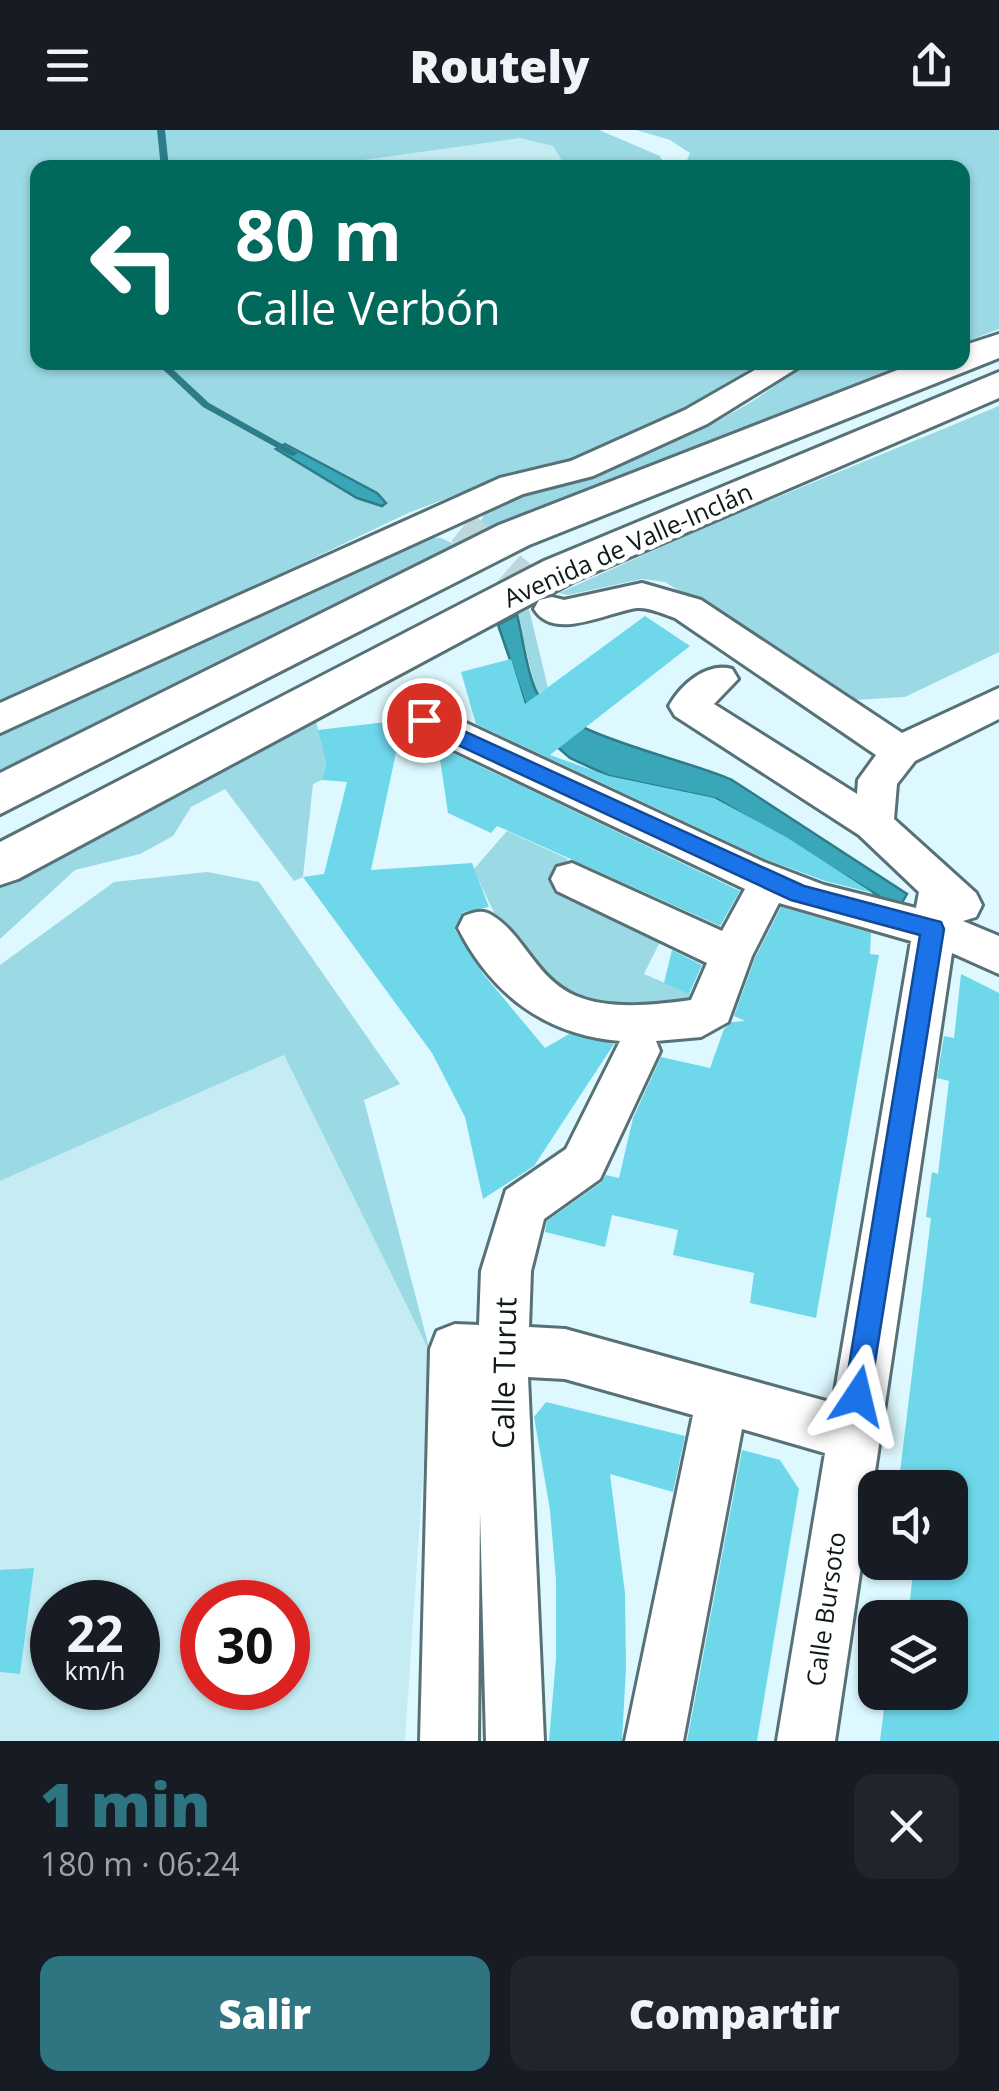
<!DOCTYPE html>
<html lang="es">
<meta charset="utf-8">
<style>
:root{--surface:#171b24;--page:#20242c;--text:#f1f3f6;--muted:#9ea1a6;--accent:#2e7581}
body{margin:0;font-family:"Open Sans",sans-serif;background:var(--page);color:var(--text);height:100vh;display:flex;flex-direction:column;font-size:38px;white-space:nowrap}
*{box-sizing:border-box;margin:0}
p{font-size:32px;color:var(--muted)}
.icon{flex:none;width:55px;height:55px;fill:none;stroke:currentColor;stroke-width:2;stroke-linecap:round;stroke-linejoin:round}
.map{position:relative;height:1611px;overflow:hidden}
.panel{display:flex;flex-direction:column;background:var(--surface);flex:1}
.panel>*{flex:none}
.banner{position:absolute;left:30px;top:30px;width:940px;height:210px;border-radius:20px;box-shadow:0 2px 8px #0004;background:#00695c;color:#fff;overflow:hidden}
.controls{position:absolute;left:858px;top:1340px;display:grid;gap:20px}
.controls a{display:grid;place-items:center;width:110px;height:110px;border-radius:20px;background:var(--surface);box-shadow:0 2px 8px #0004;font-size:50px}
.speed{position:absolute;left:30px;top:1450px;display:flex;gap:20px;font-size:50px;font-weight:700;text-align:center}
.speed>*{display:grid;place-content:center;width:130px;height:130px;border-radius:50%;background:var(--surface);box-shadow:0 2px 8px #0004;line-height:1}
.speed small{font-size:25px;font-weight:400}
.speed .limit{border:15px solid #d22;background:#fff;color:#111}
.pin{position:absolute;display:grid;place-items:center;width:85px;height:85px;color:#fff;margin:-42px;border:5px solid #fff;border-radius:50%;box-shadow:0 2px 10px #0007}
.me{position:absolute;width:110px;margin:-55px;rotate:10deg;stroke-linejoin:round;filter:drop-shadow(0 0 8px #0008)}
.turn{display:flex;align-items:center;gap:35px;height:210px;padding:0 40px;font-size:45px}
.turn .icon{width:130px;height:130px;stroke-width:2.5}
.turn b{display:block;font-size:70px;line-height:85px}
.round{display:grid;place-items:center;flex:none;width:105px;height:105px;border-radius:20px;background:var(--page)}
.head{display:flex;align-items:center;justify-content:space-between;height:170px;padding:0 40px}
h1{font-size:60px;font-weight:800;line-height:75px;color:var(--accent)}
.action{display:flex;gap:20px;margin-top:auto;padding:20px 40px}
.action a{flex:1;height:115px;border-radius:20px;background:var(--accent);color:#fff;font-size:40px;font-weight:800;line-height:115px;text-align:center}
.action a+a{background:var(--page);color:var(--text)}
header{display:flex;justify-content:space-between;align-items:center;height:130px;padding:0 40px;background:var(--surface);font-size:45px;font-weight:800}
.map>svg:first-child{display:block}
.built{fill:#c6ecf3;fill-rule:evenodd}
.green{fill:#9bd9e4}
.water{fill:#3aa7b9;stroke:#2d7c89;stroke-width:2.5}
.lines{fill:none;stroke-linecap:round;stroke-linejoin:round}
.stream{fill:#2d7c89;fill-rule:evenodd}
.building{fill:#6fd7ea}
.minor-tunnel-far1{stroke:#bed7dd;stroke-width:30;stroke-dasharray:30 15;stroke-linecap:butt}
.minor-tunnel{stroke:#bed7dd;stroke-width:39;stroke-dasharray:39 20;stroke-linecap:butt}
.minor-casing{stroke:#577176;stroke-width:6}
.major-casing{stroke:#577176;stroke-width:6}
.minor{fill:#fff;fill-rule:evenodd}
.major{fill:#fff;fill-rule:evenodd}
.route{fill:#1a73e8;stroke:#114b97;stroke-width:2.5}
.labels{text-anchor:middle;stroke-width:9;stroke-linejoin:round;paint-order:stroke}
.street-label{font-size:25px;fill:#0e191a;stroke:#fff}
.near-street-label{font-size:30px;fill:#0e191a;stroke:#fff}
</style>
<header><svg class="icon" aria-label="menu" viewBox="0 0 24 24"><path d="M4 6h16M4 12h16M4 18h16"/></svg>Routely<svg class="icon" aria-label="share" viewBox="0 0 24 24"><path d="M12 15V3M7 8l5-5 5 5M5 13v7h14v-7"/></svg></header>
<div class="map">
<svg width="999" height="1611" viewBox="0 0 999 1611">
<rect width="100%" height="100%" fill="#ddf9ff"/>
<!-- built -->
<g class="built">
<polygon points="520,8 553,16 566,37 309,38"/>
<path d="M284,925L431,1225L405,1611H0V1051ZM52,1472H138V1558H52ZM202,1472H288V1558H202Z"/>
</g>
<!-- green -->
<g class="green">
<polygon points="0,0 599,0 660,26 666,37 599,33 566,37 553,16 520,8 308,38 38,38 38,232 775,233 687,281 577,328 506,346 408,383 0,578"/>
<polygon points="636,0 999,0 999,199 963,213 962,38 684,37 690,23 670,10"/>
<path d="M811,233H908L489,404L481,392C491,358 551,356 582,346C635,330 690,307 739,279C764,266 785,246 811,233Z"/>
<polygon points="999,276 999,522 905,567 854,570 665,452 642,449 568,465 559,463 710,395"/>
<polygon points="417,407 441,408 461,417 0,643 0,603"/>
<polygon points="529,479 548,558 537,564 517,485"/>
<polygon points="315,587 326,633 322,650 313,654 303,747 294,751 225,659 191,677 173,706 140,724 75,740 0,809 0,750"/>
<path d="M507,701L568,729L554,750L662,808L644,844L700,868C571,887 524,858 474,739Z"/>
<polygon points="207,742 259,752 400,954 364,970 431,1225 284,925 0,1051 0,835 114,752"/>
</g>
<!-- water -->
<g class="water">
<polygon points="285,314 377,363 386,373 382,376 357,368 276,319"/>
<path d="M517,485C523,508 526,539 536,561C556,604 687,629 732,650L907,764L899,778L717,669L609,646L570,628L541,603L525,573L498,495Z"/>
</g>
<g class="lines">
<!-- stream -->
<g class="stream">
<polygon points="157,0 165,0 169,38 161,38"/>
<polygon points="155,232 165,232 209,273 298,323 293,326 290,325 203,277"/>
</g>
</g>
<!-- building -->
<g class="building">
<polygon points="645,486 690,516 550,625 609,646 714,668 786,707 873,763 825,751 765,729 476,594 461,542 511,529 525,574"/>
<polygon points="403,590 371,740 472,733 489,777 463,782 455,800 484,845 545,918 569,904 614,914 534,1036 483,1069 465,987 432,923 303,747 324,744 347,652 322,650 326,633 318,600"/>
<polygon points="438,616 740,761 720,796 497,696 491,703 448,683"/>
<polygon points="781,777 871,803 870,824 879,825 816,1188 750,1173 754,1143 673,1125 678,1100 612,1085 605,1117 545,1102 547,1091 602,1052 606,1045 619,1048 633,988 661,927 710,938 724,899 732,892 745,891 734,886 755,828"/>
<polygon points="672,820 702,835 689,864 664,853"/>
<polygon points="961,844 999,863 999,1611 880,1611 886,1562 950,1562 950,1488 908,1488 914,1432 950,1432 950,1358 922,1358 923,1349 900,1342 931,1088 926,1087 932,1042 938,1044 949,951 937,948 944,906 954,908"/>
<polygon points="546,1272 685,1306 673,1362 610,1344 625,1463 626,1538 622,1611 549,1611 556,1528 556,1450 550,1380 534,1287"/>
<polygon points="742,1320 780,1330 799,1359 757,1611 687,1611"/>
<polygon points="34,1438 20,1544 0,1542 0,1440"/>
</g>
<g class="lines">
<!-- minor-tunnel-far1 -->
<polyline class="minor-tunnel-far1" points="461,399 466,403"/>
<!-- minor-tunnel -->
<polyline class="minor-tunnel" points="463,401 552,479"/>
<defs>
<g id="minor">
<polygon points="769,232 807,232 707,294 593,346 523,364 0,603 0,573 500,348 571,331 685,280"/>
<path d="M642,453L701,470L902,603L999,558V589L915,631L897,654L894,689L976,763L982,775L976,787L963,791L999,806V844L952,823L835,1611H777L825,1323L742,1299L683,1611H625L693,1285L565,1249L528,1247L544,1611H486L480,1382L478,1611H420L430,1219L437,1201L455,1194L479,1195L481,1141L506,1060L566,1019L620,911C546,905 492,865 458,798L464,786C475,782 483,779 493,786C524,805 536,849 576,866C609,880 655,875 691,870L707,833L557,761L551,749L557,737L572,733L722,801L745,759L412,600L406,590L412,580L425,576L438,580L764,732L824,755L916,778L919,762L859,705L675,586L669,576C681,554 707,532 732,539L738,549L714,574L857,664L858,650L876,625L675,488C664,484 649,477 637,478C607,482 554,512 534,479L539,470L552,467L564,470ZM779,773L911,811L833,1273L565,1199L529,1197L531,1141L544,1089L600,1049L660,921L656,911L701,907L728,892L752,826Z"/>
</g>
<g id="major">
<polygon points="999,204 999,228 529,415 0,684 0,643 499,395 918,232 962,232 962,216"/>
<polygon points="999,242 999,268 574,451 18,749 0,755 0,712 544,431"/>
</g>
</defs>
<!-- minor casing -->
<use href="#minor" class="minor-casing"/>
<!-- major casing -->
<use href="#major" class="major-casing"/>
<!-- minor -->
<use href="#minor" class="minor"/>
<!-- major -->
<use href="#major" class="major"/>
</g>
<!-- route -->
<polygon class="route" points="424,583 804,756 941,792 944,799 868,1276 858,1280 848,1276 844,1266 920,805 791,770 417,596 417,585"/>
<g class="labels">
<!-- street labels -->
<g class="street-label">
<text transform="translate(628 415) rotate(-24)" y="9">Avenida de Valle-Inclán</text>
<text transform="translate(826 1479) rotate(-82)" y="9">Calle Bursoto</text>
</g>
<!-- near-street labels -->
<g class="near-street-label">
<text transform="translate(505 1243) rotate(-89)" y="10">Calle Turut</text>
</g>
</g>
</svg>
<div class="controls">
<a><svg class="icon" aria-label="sound" viewBox="0 0 24 24"><path d="M4 9h4l5-4v14l-5-4H4zM17 9q2 3 0 6"/></svg></a>
<a><svg class="icon" aria-label="layers" viewBox="0 0 24 24"><path d="M12 4l9 5-9 5-9-5zM3 14l9 5 9-5"/></svg></a>
</div>
<div class="speed"><div>22<small>km/h</small></div><div class="limit">30</div></div>
<div class="pin" style="left:424px;top:590px;background:#d93025"><svg class="icon" aria-label="arrive" viewBox="0 0 24 24"><path d="M6 21V4h12l-3 4 3 4H6"/></svg></div>
<svg class="me" style="left:858px;top:1266px" viewBox="-20 -20 40 40"><path d="M0-17L14 15 0 8-14 15z" fill="#1a73e8" stroke="#fff" stroke-width="4"/></svg>
<div class="banner">
<div class="turn"><svg class="icon" aria-label="left" viewBox="0 0 24 24"><path d="M17 20v-9H6M10 6l-5 5 5 5"/></svg><div><b>80 m</b>Calle Verbón</div></div>
</div>
</div>
<section class="panel">
<div class="head"><div><h1>1 min</h1><p>180 m · 06:24</p></div><a class="round"><svg class="icon" aria-label="close" viewBox="0 0 24 24"><path d="M6 6l12 12M18 6L6 18"/></svg></a></div>
<div class="action"><a>Salir</a><a>Compartir</a></div>
</section>
